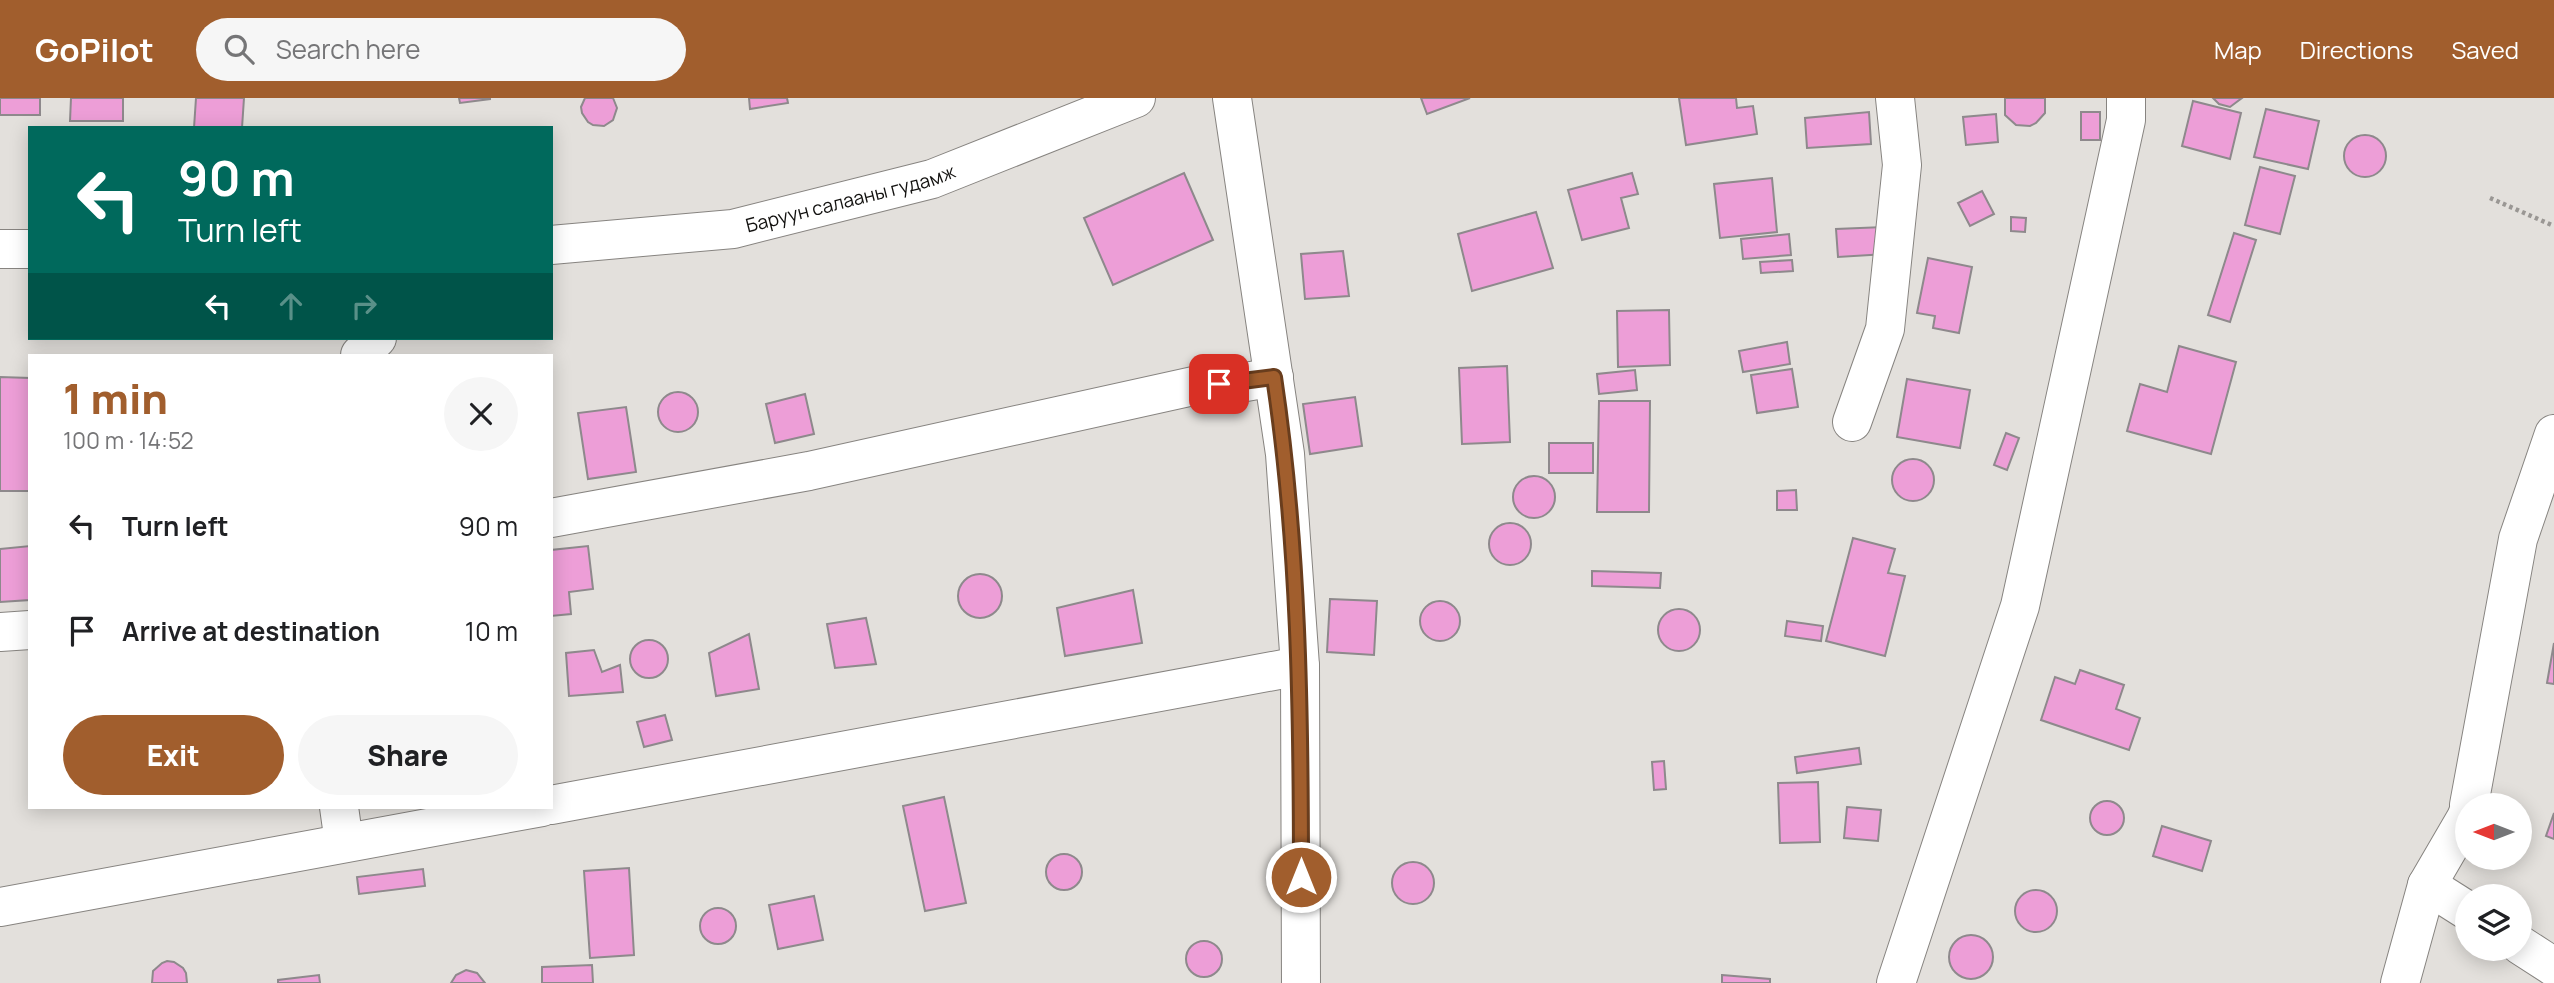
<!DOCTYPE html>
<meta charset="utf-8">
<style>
:root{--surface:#fff;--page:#f6f6f6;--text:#202124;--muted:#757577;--accent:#a15e2d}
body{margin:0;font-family:Manrope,sans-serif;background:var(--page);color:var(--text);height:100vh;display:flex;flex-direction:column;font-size:26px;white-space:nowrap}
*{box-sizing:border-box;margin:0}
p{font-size:23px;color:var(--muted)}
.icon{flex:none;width:38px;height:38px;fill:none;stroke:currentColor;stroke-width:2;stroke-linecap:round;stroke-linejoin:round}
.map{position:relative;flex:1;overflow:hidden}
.sheet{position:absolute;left:28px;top:256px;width:525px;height:455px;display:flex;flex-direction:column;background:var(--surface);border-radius:0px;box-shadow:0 4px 18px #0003}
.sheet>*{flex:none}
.top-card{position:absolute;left:28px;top:28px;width:525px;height:214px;border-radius:0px;box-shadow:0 4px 18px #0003;background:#00695c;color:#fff;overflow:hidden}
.needle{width:46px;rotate:270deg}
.tools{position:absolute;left:2455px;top:695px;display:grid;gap:14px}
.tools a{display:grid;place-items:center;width:77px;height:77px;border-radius:50%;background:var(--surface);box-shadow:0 4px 18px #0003;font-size:35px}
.pin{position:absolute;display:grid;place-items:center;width:60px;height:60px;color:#fff;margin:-30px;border-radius:14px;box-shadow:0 4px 10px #0006}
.me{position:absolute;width:77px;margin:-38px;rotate:0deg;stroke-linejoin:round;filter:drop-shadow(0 0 5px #0008)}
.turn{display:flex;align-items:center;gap:24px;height:147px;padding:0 35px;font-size:32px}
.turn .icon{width:91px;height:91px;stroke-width:2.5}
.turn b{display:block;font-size:49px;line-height:60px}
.lanes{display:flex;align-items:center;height:66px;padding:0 35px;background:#0003;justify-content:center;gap:35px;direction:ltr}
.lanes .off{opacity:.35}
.round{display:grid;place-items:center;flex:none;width:74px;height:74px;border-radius:37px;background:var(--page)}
.head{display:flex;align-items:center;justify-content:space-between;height:119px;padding:0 35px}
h1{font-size:42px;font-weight:800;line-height:52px;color:var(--accent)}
.cta{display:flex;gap:14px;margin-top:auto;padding:14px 35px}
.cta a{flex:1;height:80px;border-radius:42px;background:var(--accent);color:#fff;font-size:28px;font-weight:800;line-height:80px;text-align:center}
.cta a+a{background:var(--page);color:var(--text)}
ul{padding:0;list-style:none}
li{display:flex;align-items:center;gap:21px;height:105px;padding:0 35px}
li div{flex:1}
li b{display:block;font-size:26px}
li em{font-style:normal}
header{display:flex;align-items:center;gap:42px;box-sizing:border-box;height:98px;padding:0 35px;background:var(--accent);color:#fff}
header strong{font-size:33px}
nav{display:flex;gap:38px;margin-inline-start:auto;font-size:24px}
.search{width:490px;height:63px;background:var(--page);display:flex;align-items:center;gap:18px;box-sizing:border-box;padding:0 24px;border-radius:38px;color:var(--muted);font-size:26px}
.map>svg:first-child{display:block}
.building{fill:#ed9ed7;stroke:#8e898c;stroke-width:2}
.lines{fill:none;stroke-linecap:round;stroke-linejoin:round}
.street-casing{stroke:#878480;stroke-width:40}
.secondary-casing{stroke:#878480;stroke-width:40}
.path{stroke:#9a9794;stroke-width:4.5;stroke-dasharray:3.5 3.5;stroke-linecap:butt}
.street{stroke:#fff;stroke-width:38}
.secondary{stroke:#fff;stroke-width:38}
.route-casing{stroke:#693d1d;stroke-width:18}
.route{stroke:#a15e2d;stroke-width:12}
.labels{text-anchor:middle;stroke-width:6;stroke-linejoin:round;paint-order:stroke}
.street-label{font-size:19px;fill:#12110f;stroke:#e3e0dc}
</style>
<header>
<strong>GoPilot</strong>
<div class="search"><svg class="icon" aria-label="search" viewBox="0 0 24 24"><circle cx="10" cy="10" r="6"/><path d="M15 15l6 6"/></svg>Search here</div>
<nav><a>Map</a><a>Directions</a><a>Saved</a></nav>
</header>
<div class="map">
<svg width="2554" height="885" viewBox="0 0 2554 885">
<rect width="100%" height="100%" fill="#e3e0dc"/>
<!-- building -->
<g class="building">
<rect x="0" y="0" width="40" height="17"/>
<polygon points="71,0 123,0 123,23 70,23"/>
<polygon points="196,0 244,0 242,30 194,30"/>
<polygon points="459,0 490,0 490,1 460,5"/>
<polygon points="585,0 613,0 617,10 613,22 604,28 593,27 588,24 582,15 581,9"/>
<polygon points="749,0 787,0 788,5 750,11"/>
<polygon points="1421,0 1470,0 1427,16"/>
<polygon points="1679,0 1736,0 1737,10 1753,8 1757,36 1686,47"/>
<polygon points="2005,0 2045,0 2045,15 2036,25 2030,28 2016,27 2005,17"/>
<polygon points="2213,0 2242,0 2230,9 2219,6"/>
<polygon points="2193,3 2241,15 2230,61 2182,48"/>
<polygon points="2266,11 2319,23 2308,71 2254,59"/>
<polygon points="1869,14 1871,46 1807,50 1805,20"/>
<rect x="2081" y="14" width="19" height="28"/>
<polygon points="1996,16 1998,44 1966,47 1963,19"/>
<circle cx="2365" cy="58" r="21"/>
<polygon points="2260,69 2295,78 2280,136 2245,127"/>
<polygon points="1184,75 1213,142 1113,187 1084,120"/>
<polygon points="1632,75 1638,96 1621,100 1629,130 1582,142 1568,92"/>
<polygon points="1772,80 1777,134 1720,140 1714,86"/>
<polygon points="1982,93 1994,116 1970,128 1958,105"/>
<polygon points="1536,114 1553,170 1472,193 1458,136"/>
<polygon points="2011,119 2026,120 2025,134 2011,133"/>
<polygon points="1884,129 1886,156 1838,159 1836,131"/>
<polygon points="2234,135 2256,142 2230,224 2208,217"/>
<polygon points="1789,136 1791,157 1743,161 1741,141"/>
<polygon points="1343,153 1349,198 1305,201 1301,156"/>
<polygon points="1928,160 1972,169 1959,235 1933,230 1935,218 1917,215"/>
<polygon points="1792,162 1793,173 1761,175 1760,164"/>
<polygon points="1669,212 1670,267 1618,269 1617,213"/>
<polygon points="1787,244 1790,266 1743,274 1739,253"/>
<polygon points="2179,248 2236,264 2211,356 2127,333 2140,286 2167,294"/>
<polygon points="1507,268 1510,344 1462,346 1459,270"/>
<polygon points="1792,271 1798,309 1757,315 1751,277"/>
<polygon points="1635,272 1637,292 1599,296 1597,276"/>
<polygon points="0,279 30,280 30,393 0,393"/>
<polygon points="1907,281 1970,292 1960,350 1897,339"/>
<circle cx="678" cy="314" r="20"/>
<polygon points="805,296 814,336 775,345 766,306"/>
<polygon points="1355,299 1362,348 1310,356 1303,306"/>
<polygon points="1599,303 1650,303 1649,414 1597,414"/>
<polygon points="626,309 636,374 588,381 578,315"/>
<polygon points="2006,335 2019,340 2007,372 1994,367"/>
<rect x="1549" y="345" width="44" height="30"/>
<circle cx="1913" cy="382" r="21"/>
<circle cx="1534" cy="399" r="21"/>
<polygon points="1796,392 1797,412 1777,412 1777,393"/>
<circle cx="1510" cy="446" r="21"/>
<polygon points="1853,440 1895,451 1888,475 1905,478 1885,558 1826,543"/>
<polygon points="30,448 30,502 0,504 0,451"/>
<polygon points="588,448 593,491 569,494 571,516 551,518 551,452"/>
<polygon points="1592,473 1661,475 1660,490 1592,488"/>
<circle cx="980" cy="498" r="22"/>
<polygon points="1133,492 1142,545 1065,558 1057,510"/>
<polygon points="1330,501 1377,503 1374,557 1327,554"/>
<circle cx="1440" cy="523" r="20"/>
<circle cx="1679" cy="532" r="21"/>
<polygon points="866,520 876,566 835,570 827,526"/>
<polygon points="1787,523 1823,528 1821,543 1785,538"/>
<polygon points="749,536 759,591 716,598 709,555"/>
<circle cx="649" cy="561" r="19"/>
<polygon points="2554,545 2554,586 2547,585"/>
<polygon points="594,552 602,574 620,567 623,594 569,598 566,555"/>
<polygon points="2080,572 2124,587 2116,611 2140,620 2129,652 2041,622 2055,579 2075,586"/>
<polygon points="665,617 672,642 644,649 637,624"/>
<polygon points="1859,650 1861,666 1797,675 1795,659"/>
<polygon points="1664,663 1666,691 1654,692 1652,664"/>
<polygon points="1818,684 1820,744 1780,745 1778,685"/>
<polygon points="944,699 966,805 925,813 903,708"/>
<circle cx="2107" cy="720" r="17"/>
<polygon points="1847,709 1881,712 1878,743 1844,740"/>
<polygon points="2554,715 2554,741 2546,738"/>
<polygon points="2162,728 2211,743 2202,773 2153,758"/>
<circle cx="1064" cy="774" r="18"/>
<circle cx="1413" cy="785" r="21"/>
<polygon points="629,770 634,857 590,860 584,773"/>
<polygon points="423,771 425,788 359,796 357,779"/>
<circle cx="2036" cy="813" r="21"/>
<polygon points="814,798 823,842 778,851 769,807"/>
<circle cx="718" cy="828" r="18"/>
<circle cx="1971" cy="859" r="22"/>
<circle cx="1204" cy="861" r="18"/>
<polygon points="167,863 174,864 183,870 186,875 187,885 152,885 153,873 162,865"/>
<polygon points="592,867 593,885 542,885 542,869"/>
<polygon points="466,872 477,875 485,885 451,885 456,877"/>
<polygon points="319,877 320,885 278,885 278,882"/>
<polygon points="1722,877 1770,881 1770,885 1722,885"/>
</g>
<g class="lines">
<defs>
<g id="street">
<polyline points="1232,0 1285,356 1300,568 1301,885"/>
<polyline points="360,257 377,240"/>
<polyline points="1852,324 1885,231 1902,67 1895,0"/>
<polyline points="551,420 809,373 1198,287 1240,285 1274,279"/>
<polyline points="0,534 30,532"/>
<polyline points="551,707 1300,568"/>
<polyline points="2469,707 2518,441 2554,336"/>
<polyline points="339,709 344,745"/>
<polyline points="2427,787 2468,813"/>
<polyline points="0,809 542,709"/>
<polyline points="2520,847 2554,869"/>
<polyline points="1896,885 2020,508 2126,22 2126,0"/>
<polyline points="2400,885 2427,787 2466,720 2468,715"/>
</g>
<g id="secondary">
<path id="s1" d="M551,147L733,131L932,81L1136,0"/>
<polyline points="0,151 30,151"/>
</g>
</defs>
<!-- street casing -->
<use href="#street" class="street-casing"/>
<!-- secondary casing -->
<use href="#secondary" class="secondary-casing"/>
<!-- path -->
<polyline class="path" points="2490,100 2554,128"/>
<!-- street -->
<use href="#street" class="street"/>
<!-- secondary -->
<use href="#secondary" class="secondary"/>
</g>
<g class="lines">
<defs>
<path id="route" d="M1219,286L1274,279C1299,446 1301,611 1301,779"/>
</defs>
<!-- route casing -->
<use href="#route" class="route-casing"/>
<!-- route -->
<use href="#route" class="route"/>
</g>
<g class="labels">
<!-- street labels -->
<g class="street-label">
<text dy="7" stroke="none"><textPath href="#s1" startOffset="304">Баруун салааны гудамж</textPath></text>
</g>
</g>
</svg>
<div class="tools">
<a><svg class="needle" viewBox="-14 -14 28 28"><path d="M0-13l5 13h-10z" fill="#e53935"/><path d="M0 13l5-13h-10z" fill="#757577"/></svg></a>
<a><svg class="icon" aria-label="layers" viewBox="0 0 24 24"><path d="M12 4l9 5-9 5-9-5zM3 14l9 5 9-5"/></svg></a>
</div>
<div class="pin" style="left:1219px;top:286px;background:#d93025"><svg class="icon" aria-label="arrive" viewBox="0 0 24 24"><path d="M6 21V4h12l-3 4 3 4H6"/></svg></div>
<svg class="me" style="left:1301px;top:779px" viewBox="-20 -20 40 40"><circle r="17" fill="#a15e2d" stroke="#fff" stroke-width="3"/><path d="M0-11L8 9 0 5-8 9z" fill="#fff"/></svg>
<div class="top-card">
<div class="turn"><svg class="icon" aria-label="left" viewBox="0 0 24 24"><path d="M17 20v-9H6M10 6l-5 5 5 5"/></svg><div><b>90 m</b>Turn left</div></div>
<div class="lanes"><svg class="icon" aria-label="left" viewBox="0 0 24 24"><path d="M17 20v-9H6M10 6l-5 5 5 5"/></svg><svg class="icon off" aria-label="ahead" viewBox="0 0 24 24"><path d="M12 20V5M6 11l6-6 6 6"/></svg><svg class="icon off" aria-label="right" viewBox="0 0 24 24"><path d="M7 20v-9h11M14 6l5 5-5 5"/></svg></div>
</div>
<section class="sheet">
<div class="head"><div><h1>1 min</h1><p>100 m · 14:52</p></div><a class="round"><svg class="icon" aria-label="close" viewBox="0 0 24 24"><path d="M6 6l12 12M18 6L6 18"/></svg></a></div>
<ul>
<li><svg class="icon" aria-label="left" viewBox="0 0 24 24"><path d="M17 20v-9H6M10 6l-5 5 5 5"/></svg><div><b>Turn left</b></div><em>90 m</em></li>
<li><svg class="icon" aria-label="arrive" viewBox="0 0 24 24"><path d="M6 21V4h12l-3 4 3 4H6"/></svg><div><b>Arrive at destination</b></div><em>10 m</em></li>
</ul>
<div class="cta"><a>Exit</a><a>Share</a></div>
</section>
</div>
